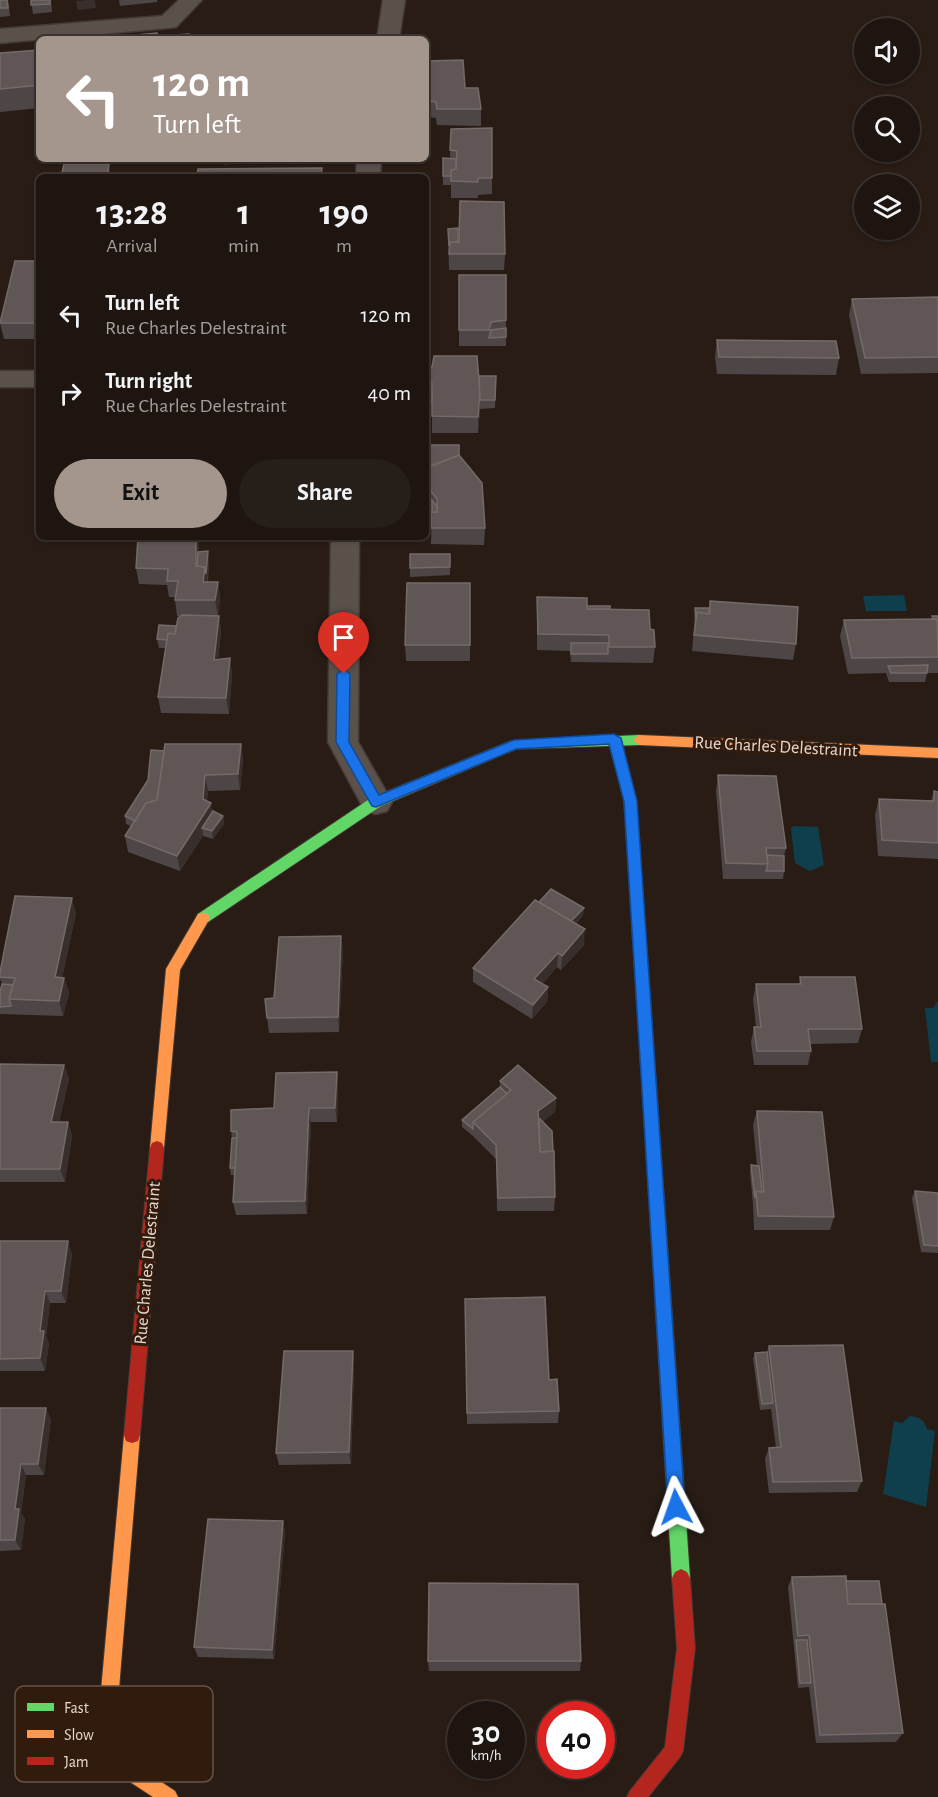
<!DOCTYPE html>
<style>
:root{--surface:#1e1510;--page:#261e19;--text:#f1f3f6;--muted:#a19f9f;--line:#3c3430;--accent:#a4968d}
body{margin:0;font-family:"Alegreya Sans",sans-serif;background:var(--page);color:var(--text);height:100vh;display:flex;flex-direction:column;font-size:22px;white-space:nowrap}
*{box-sizing:border-box;margin:0}
p{font-size:20px;color:var(--muted)}
.icon{flex:none;width:33px;height:33px;fill:none;stroke:currentColor;stroke-width:2;stroke-linecap:round;stroke-linejoin:round}
.map{position:relative;flex:1;overflow:hidden}
.sheet{position:absolute;left:36px;top:174px;width:393px;height:366px;display:flex;flex-direction:column;background:var(--surface);border-radius:9px;box-shadow:0 2px 4px #0004,0 0 0 2px var(--line)}
.sheet>*{flex:none}
.guide{position:absolute;left:36px;top:36px;width:393px;height:126px;border-radius:9px;box-shadow:0 2px 4px #0004,0 0 0 2px var(--line);background:#a4968d;color:#fff;overflow:hidden}
.controls{position:absolute;left:854px;top:18px;display:grid;gap:12px}
.controls a{display:grid;place-items:center;width:66px;height:66px;border-radius:50%;background:var(--surface);box-shadow:0 2px 4px #0004,0 0 0 2px var(--line);font-size:30px}
.speed{position:absolute;left:447px;top:1701px;display:flex;gap:12px;font-size:30px;font-weight:700;text-align:center}
.speed>*{display:grid;place-content:center;width:78px;height:78px;border-radius:50%;background:var(--surface);box-shadow:0 2px 4px #0004,0 0 0 2px var(--line);line-height:1}
.speed small{font-size:15px;font-weight:400}
.speed .limit{border:9px solid #d22;background:#fff;color:#111}
.pin{position:absolute;display:grid;place-items:center;width:51px;height:51px;color:#fff;margin:-62px -26px;border-radius:50% 50% 50% 0;rotate:-45deg;box-shadow:0 0 6px #0007}
.pin .icon{rotate:45deg}
.me{position:absolute;width:66px;margin:-33px;rotate:356deg;stroke-linejoin:round;filter:drop-shadow(0 0 4px #0008)}
.turn{display:flex;align-items:center;gap:21px;height:126px;padding:0 18px;font-size:27px}
.turn .icon{width:78px;height:78px;stroke-width:2.5}
.turn b{display:block;font-size:42px;line-height:51px}
.eta{display:flex;justify-content:space-evenly;align-items:center;height:102px;text-align:center}
.eta b{font-size:36px;font-weight:600;line-height:42px}
.primary-button{display:flex;gap:12px;margin-top:auto;padding:12px 18px}
.primary-button a{flex:1;height:69px;border-radius:36px;background:var(--accent);color:#111;font-size:24px;font-weight:600;line-height:69px;text-align:center}
.primary-button a+a{background:var(--page);color:var(--text)}
ul{padding:0;list-style:none}
li{display:flex;align-items:center;gap:18px;height:78px;padding:0 18px}
li div{flex:1}
li b{display:block;font-size:22px}
li em{font-style:normal}
.map>svg:first-child{display:block}
.water{fill:#0f3f4c}
.lines{fill:none;stroke-linecap:round;stroke-linejoin:round}
.street-casing{stroke:#443934;stroke-width:3}
.fast-casing{stroke:#443934;stroke-width:2}
.slow-casing{stroke:#443934;stroke-width:2}
.jam-casing{stroke:#443934;stroke-width:2}
.street{fill:#5a514b;fill-rule:evenodd}
.fast{fill:#63d668;fill-rule:evenodd}
.slow{fill:#ff974d;fill-rule:evenodd}
.jam{fill:#b3261e;fill-rule:evenodd}
.wall{fill:#4e4646}
.shaded-wall{fill:#382f2c}
.building{fill:#5f5655;stroke:#746a68;stroke-width:1.5}
.route{fill:#1a73e8;stroke:#114b97;stroke-width:1.5}
.labels{text-anchor:middle;stroke-width:6;stroke-linejoin:round;paint-order:stroke}
.street-label{font-size:18px;fill:#e7d7ce;stroke:#301b0d}
.key{fill:#301b0d;stroke:#675347;stroke-width:1.5}
.key-label{font-size:16px;fill:#e7d7ce}
</style>
<div class="map">
<svg width="938" height="1797" viewBox="0 0 938 1797">
<rect width="100%" height="100%" fill="#281c15"/>
<!-- water -->
<g class="water">
<polygon points="904,595 907,611 866,611 863,596"/>
<polygon points="794,826 818,827 824,865 810,871 795,863 791,828"/>
<polygon points="938,1001 938,1062 931,1062 925,1008 933,1008"/>
<path d="M910,1416C919,1417 924,1419 927,1429L935,1431L926,1507L883,1494L894,1421L902,1423Z"/>
</g>
<g class="lines">
<defs>
<g id="street">
<polygon points="179,0 202,0 176,27 168,28 0,43 0,29 162,16"/>
<polygon points="383,0 405,0 399,39 377,39"/>
<polygon points="357,159 381,159 380,177 356,177"/>
<rect x="0" y="371" width="39" height="16"/>
<polygon points="331,537 359,537 358,742 392,802 387,811 376,814 365,811 328,742"/>
</g>
<g id="fast">
<polygon points="639,735 645,740 639,745 516,749 381,806 208,922 198,922 196,918 198,914 371,798 511,741"/>
<polygon points="649,1077 654,1079 656,1083 690,1578 687,1584 681,1587 675,1584 672,1578 642,1083 644,1079"/>
</g>
<g id="slow">
<polygon points="614,734 620,739 636,800 656,1083 654,1087 649,1089 644,1087 642,1083 624,800 608,739"/>
<polygon points="639,735 938,748 938,758 639,745 633,740"/>
<polygon points="203,913 208,914 210,918 180,970 164,1148 162,1153 157,1155 152,1153 150,1148 166,969 198,914"/>
<polygon points="132,1427 138,1429 140,1435 117,1713 131,1762 175,1791 178,1797 153,1797 118,1774 99,1713 124,1435 126,1429"/>
</g>
<g id="jam">
<polygon points="157,1141 162,1143 164,1148 140,1435 138,1441 132,1443 126,1441 124,1435 150,1148 152,1143"/>
<polygon points="681,1569 687,1572 690,1578 695,1648 683,1751 680,1757 648,1797 627,1797 630,1791 665,1747 677,1648 672,1578 675,1572"/>
</g>
</defs>
<!-- street casing -->
<use href="#street" class="street-casing"/>
<!-- fast casing -->
<use href="#fast" class="fast-casing"/>
<!-- slow casing -->
<use href="#slow" class="slow-casing"/>
<!-- jam casing -->
<use href="#jam" class="jam-casing"/>
<!-- street -->
<use href="#street" class="street"/>
<!-- fast -->
<use href="#fast" class="fast"/>
<!-- slow -->
<use href="#slow" class="slow"/>
<!-- jam -->
<use href="#jam" class="jam"/>
</g>
<!-- wall -->
<g class="wall">
<polygon points="0,0 8,0 10,16 0,17"/>
<polygon points="31,0 51,0 52,12 33,14"/>
<polygon points="119,0 157,0 157,2 120,6"/>
<polygon points="39,50 39,108 0,112 0,53"/>
<polygon points="426,61 465,88 481,109 481,126 437,125 436,118 429,117 429,99 426,98"/>
<polygon points="492,128 492,194 478,195 478,198 451,198 451,185 443,185 443,158 450,158 451,129"/>
<polygon points="220,159 246,159 225,165"/>
<polygon points="448,229 459,242 505,254 504,270 449,270"/>
<polygon points="39,261 39,339 4,339 0,323"/>
<rect x="459" y="275" width="47" height="71"/>
<polygon points="938,297 938,373 861,374 849,315 852,299"/>
<polygon points="717,340 839,358 836,375 717,374 715,357"/>
<polygon points="426,367 479,376 496,376 495,408 480,409 478,433 432,433 432,405 426,406"/>
<polygon points="426,445 459,456 485,528 484,545 431,544 432,508 426,501"/>
<polygon points="138,537 198,537 199,552 209,560 208,582 218,582 220,598 218,616 219,616 221,632 218,659 230,658 232,674 229,714 161,713 158,697 166,648 159,648 157,639 176,626 180,616 177,616 175,600 175,597 169,597 167,585 139,584 136,568"/>
<polygon points="410,554 450,554 450,575 410,577"/>
<polygon points="470,583 470,661 406,661 405,645"/>
<polygon points="537,597 610,609 650,629 655,647 653,663 571,662 570,651 537,650"/>
<polygon points="710,601 796,644 793,660 692,651 694,628 695,608 709,608"/>
<polygon points="932,616 938,616 938,673 927,673 925,682 889,682 886,673 848,674 840,636 844,620 932,619"/>
<polygon points="241,744 243,759 240,790 208,791 207,801 213,811 223,816 224,824 213,839 203,836 180,871 128,852 125,836 131,826 126,824 125,816 148,780 164,751"/>
<polygon points="718,775 786,848 784,856 784,871 783,879 723,879 716,791"/>
<polygon points="934,791 938,792 938,859 878,856 875,815 879,799 931,801"/>
<polygon points="539,902 584,908 583,915 576,924 584,945 561,970 557,967 542,984 548,987 547,1002 532,1019 473,982 473,968"/>
<polygon points="76,913 62,978 64,978 69,993 63,1016 0,1014 0,992 2,984 0,979 0,972"/>
<polygon points="343,951 339,1032 269,1033 265,999 274,998"/>
<polygon points="800,977 862,1029 858,1043 810,1044 811,1051 808,1065 754,1065 751,1042 754,1027 756,1027 753,999 756,984 799,984"/>
<polygon points="64,1065 69,1079 59,1122 68,1122 72,1136 65,1182 0,1182 0,1067"/>
<polygon points="337,1072 338,1087 337,1122 311,1122 307,1214 236,1215 233,1202 235,1175 231,1175 230,1168 232,1138 231,1131 274,1108"/>
<polygon points="500,1081 556,1098 555,1112 542,1122 555,1197 554,1211 497,1211 496,1159 473,1136 462,1127 462,1120 500,1087"/>
<polygon points="757,1111 834,1217 830,1230 754,1230 753,1205 750,1172 751,1165 757,1166 753,1125"/>
<polygon points="915,1191 938,1193 938,1253 921,1252 912,1198"/>
<polygon points="0,1241 72,1254 66,1303 50,1303 46,1336 49,1343 45,1371 0,1371"/>
<polygon points="465,1299 549,1380 559,1411 558,1423 467,1424"/>
<polygon points="769,1346 862,1481 857,1492 769,1493 765,1459 769,1448 776,1448 771,1409 760,1410 753,1359 755,1353 767,1352"/>
<polygon points="353,1351 354,1364 351,1464 279,1465 276,1453"/>
<polygon points="0,1408 51,1419 44,1475 26,1475 21,1513 25,1519 21,1550 0,1551"/>
<polygon points="283,1521 285,1532 274,1659 198,1657 194,1647"/>
<polygon points="792,1577 846,1581 882,1604 903,1733 896,1742 816,1743 809,1687 798,1688 788,1587"/>
<polygon points="428,1661 581,1661 580,1671 429,1671"/>
</g>
<!-- shaded-wall -->
<g class="shaded-wall">
<polygon points="88,0 95,0 96,8 78,10 76,1"/>
<polygon points="224,159 246,159 225,165"/>
<polygon points="109,164 111,177 107,177"/>
<polygon points="480,392 480,409 478,433 478,417"/>
<polygon points="196,537 198,537 199,544 199,574 196,566"/>
<polygon points="208,551 209,560 206,598 203,582"/>
<polygon points="218,582 220,598 218,616 215,600"/>
<polygon points="219,616 221,632 216,676 214,660"/>
<polygon points="230,658 232,674 229,714 226,698"/>
<polygon points="241,744 243,759 240,790 238,774"/>
<polygon points="205,775 208,791 206,812 211,803 214,819 202,828 203,836 180,871 177,856 203,799"/>
<polygon points="223,816 224,824 213,839 212,831"/>
<polygon points="72,898 76,913 59,991 55,977"/>
<polygon points="584,908 583,915 567,934 567,926"/>
<polygon points="585,929 584,945 561,970 562,956"/>
<polygon points="341,936 343,951 339,1032 338,1017"/>
<polygon points="558,953 557,967 534,994 534,979"/>
<polygon points="64,978 69,993 63,1016 59,1001"/>
<polygon points="548,987 547,1002 532,1019 533,1005"/>
<polygon points="64,1065 69,1079 56,1136 51,1122"/>
<polygon points="337,1072 338,1087 337,1122 335,1108"/>
<polygon points="556,1098 555,1112 538,1125 538,1111"/>
<polygon points="309,1108 311,1122 307,1214 305,1201"/>
<polygon points="68,1122 72,1136 65,1182 60,1169"/>
<polygon points="68,1241 72,1254 66,1303 61,1291"/>
<polygon points="45,1291 50,1303 46,1336 49,1343 45,1371 40,1358 40,1331"/>
<polygon points="353,1351 354,1364 351,1464 349,1452"/>
<polygon points="46,1408 51,1419 44,1475 38,1464"/>
<polygon points="21,1464 26,1475 21,1513 25,1519 21,1550 15,1540 15,1509"/>
<polygon points="283,1521 285,1532 274,1659 272,1650"/>
</g>
<!-- building -->
<g class="building">
<polygon points="0,0 7,0 8,8 0,8"/>
<polygon points="31,0 50,0 50,4 31,5"/>
<polygon points="157,33 158,36 189,34 188,39 91,39"/>
<polygon points="240,35 241,39 200,39"/>
<polygon points="39,50 39,85 0,89 0,53"/>
<polygon points="463,60 465,88 478,88 481,109 437,109 436,102 429,101 430,83 426,81 426,61"/>
<polygon points="492,128 492,178 478,178 478,182 451,181 451,170 456,169 457,151 450,150 451,129"/>
<polygon points="443,158 456,159 456,169 451,170 451,176 443,176"/>
<polygon points="64,164 109,164 107,177 61,177"/>
<polygon points="322,168 321,177 197,177 198,169"/>
<polygon points="460,201 504,202 505,254 449,254 450,242 459,242"/>
<polygon points="458,228 458,242 450,242 449,246 448,229"/>
<polygon points="15,261 39,261 39,323 0,323"/>
<polygon points="459,275 506,275 506,320 491,322 489,330 459,330"/>
<polygon points="938,297 938,357 865,358 852,299"/>
<polygon points="506,328 506,337 489,338 491,330"/>
<polygon points="717,340 836,341 839,358 719,357"/>
<polygon points="434,356 477,356 480,392 478,417 432,416 432,383 426,381 426,367 432,367"/>
<polygon points="479,376 496,376 495,400 480,400"/>
<polygon points="427,389 432,391 432,397 426,397"/>
<polygon points="426,445 459,445 459,456 426,468"/>
<polygon points="459,455 482,483 485,528 431,528 431,512 437,512 437,499 426,485 426,468"/>
<polygon points="432,500 437,507 437,512 432,512"/>
<polygon points="138,537 196,537 196,566 205,567 203,582 218,582 215,600 175,600 178,581 167,581 168,569 136,568"/>
<polygon points="208,551 206,574 205,567 197,566 198,552"/>
<polygon points="410,554 450,554 450,567 410,568"/>
<polygon points="407,583 470,583 470,645 405,645"/>
<polygon points="537,597 587,598 587,609 649,610 650,629 654,630 655,647 609,647 609,635 538,634"/>
<polygon points="710,601 798,607 796,644 694,635 697,612 710,614"/>
<rect x="587" y="606" width="23" height="3"/>
<polygon points="695,608 709,608 709,614 697,612 696,620"/>
<polygon points="182,615 219,616 214,660 230,658 226,698 158,697 168,633 175,634 178,618"/>
<polygon points="932,616 938,616 938,622 937,619 933,619"/>
<polygon points="937,619 938,657 852,658 844,620"/>
<polygon points="159,625 176,626 175,634 168,633 167,640 157,639"/>
<rect x="571" y="643" width="37" height="11"/>
<polygon points="928,665 927,673 891,673 888,666"/>
<polygon points="165,744 241,744 238,774 205,775 203,799 211,803 177,856 125,836 146,803 157,800"/>
<polygon points="151,750 164,751 157,800 146,803 135,821 125,816 148,780"/>
<polygon points="718,775 776,776 786,848 766,848 768,864 726,863"/>
<polygon points="934,791 938,792 938,843 882,840 879,799 934,801"/>
<polygon points="213,811 223,816 212,831 202,828"/>
<polygon points="767,855 784,856 784,871 766,871 768,864"/>
<polygon points="551,889 584,908 571,921 539,902"/>
<polygon points="15,896 72,898 55,977 64,978 59,1001 9,999 15,978 0,977 0,972"/>
<polygon points="535,900 585,929 562,956 558,953 534,979 548,987 533,1005 473,968"/>
<polygon points="341,936 338,1017 267,1018 265,999 274,998 279,937"/>
<polygon points="800,977 855,977 862,1029 808,1029 811,1051 757,1051 754,1027 761,1027 756,984 801,984"/>
<polygon points="2,984 13,985 9,999 11,1006 0,1007 0,992"/>
<polygon points="0,1064 64,1065 51,1122 68,1122 60,1169 0,1169"/>
<polygon points="518,1065 556,1098 538,1111 540,1152 554,1151 555,1197 498,1198 496,1145 473,1122 511,1090 500,1081"/>
<polygon points="337,1072 335,1108 309,1108 305,1201 233,1202 237,1132 231,1131 231,1110 274,1108 276,1073"/>
<polygon points="500,1087 507,1094 473,1122 473,1129 462,1120"/>
<polygon points="757,1111 822,1112 834,1217 758,1216 756,1191 764,1192"/>
<polygon points="539,1118 552,1131 553,1151 540,1152"/>
<polygon points="232,1138 237,1138 235,1168 230,1168"/>
<polygon points="751,1165 759,1166 762,1192 756,1191 755,1198"/>
<polygon points="915,1191 938,1193 938,1246 924,1245"/>
<polygon points="0,1241 68,1241 61,1291 45,1291 40,1331 44,1331 40,1358 0,1359"/>
<polygon points="545,1297 549,1380 557,1379 559,1411 467,1413 465,1299"/>
<polygon points="843,1345 862,1481 773,1482 769,1448 781,1447 769,1346"/>
<polygon points="284,1351 353,1351 349,1452 276,1453"/>
<polygon points="767,1352 773,1403 762,1404 755,1353"/>
<polygon points="0,1408 46,1408 38,1464 21,1464 15,1509 19,1509 15,1540 0,1540"/>
<polygon points="208,1519 283,1521 272,1650 194,1647"/>
<polygon points="846,1576 848,1604 885,1604 903,1733 820,1735 809,1635 798,1636 792,1577"/>
<polygon points="846,1581 879,1581 882,1604 848,1604"/>
<polygon points="429,1583 578,1584 581,1661 428,1661"/>
<polygon points="796,1640 807,1640 811,1683 800,1683"/>
</g>
<!-- route -->
<polygon class="route" points="344,669 350,674 349,742 379,795 514,740 614,734 621,738 637,801 685,1507 682,1513 676,1515 670,1513 668,1507 624,801 609,744 516,749 376,807 372,806 336,742 337,674"/>
<g class="labels">
<!-- street labels -->
<g class="street-label">
<text transform="translate(776 746) rotate(3)" y="6">Rue Charles Delestraint</text>
<text transform="translate(147 1263) rotate(-85)" y="6">Rue Charles Delestraint</text>
</g>
</g>
<!-- legend -->
<rect x="15" y="1686" width="198" height="96" rx="9" class="key"/>
<rect x="27" y="1703" width="27" height="8" fill="#63d668"/>
<rect x="27" y="1730" width="27" height="8" fill="#ff974d"/>
<rect x="27" y="1757" width="27" height="8" fill="#b3261e"/>
<g class="key-label">
<text x="64" y="1713">Fast</text>
<text x="64" y="1740">Slow</text>
<text x="64" y="1767">Jam</text>
</g>
</svg>
<div class="controls">
<a><svg class="icon" aria-label="sound" viewBox="0 0 24 24"><path d="M4 9h4l5-4v14l-5-4H4zM17 9q2 3 0 6"/></svg></a>
<a><svg class="icon" aria-label="search" viewBox="0 0 24 24"><circle cx="10" cy="10" r="6"/><path d="M15 15l6 6"/></svg></a>
<a><svg class="icon" aria-label="layers" viewBox="0 0 24 24"><path d="M12 4l9 5-9 5-9-5zM3 14l9 5 9-5"/></svg></a>
</div>
<div class="speed"><div>30<small>km/h</small></div><div class="limit">40</div></div>
<div class="pin" style="left:344px;top:674px;background:#d93025"><svg class="icon" aria-label="arrive" viewBox="0 0 24 24"><path d="M6 21V4h12l-3 4 3 4H6"/></svg></div>
<svg class="me" style="left:676px;top:1507px" viewBox="-20 -20 40 40"><path d="M0-17L14 15 0 8-14 15z" fill="#1a73e8" stroke="#fff" stroke-width="4"/></svg>
<div class="guide">
<div class="turn"><svg class="icon" aria-label="left" viewBox="0 0 24 24"><path d="M17 20v-9H6M10 6l-5 5 5 5"/></svg><div><b>120 m</b>Turn left</div></div>
</div>
<section class="sheet">
<div class="eta">
<div><b>13:28</b><p>Arrival</p></div>
<div><b>1</b><p>min</p></div>
<div><b>190</b><p>m</p></div>
</div>
<ul>
<li><svg class="icon" aria-label="left" viewBox="0 0 24 24"><path d="M17 20v-9H6M10 6l-5 5 5 5"/></svg><div><b>Turn left</b><p>Rue Charles Delestraint</p></div><em>120 m</em></li>
<li><svg class="icon" aria-label="right" viewBox="0 0 24 24"><path d="M7 20v-9h11M14 6l5 5-5 5"/></svg><div><b>Turn right</b><p>Rue Charles Delestraint</p></div><em>40 m</em></li>
</ul>
<div class="primary-button"><a>Exit</a><a>Share</a></div>
</section>
</div>
